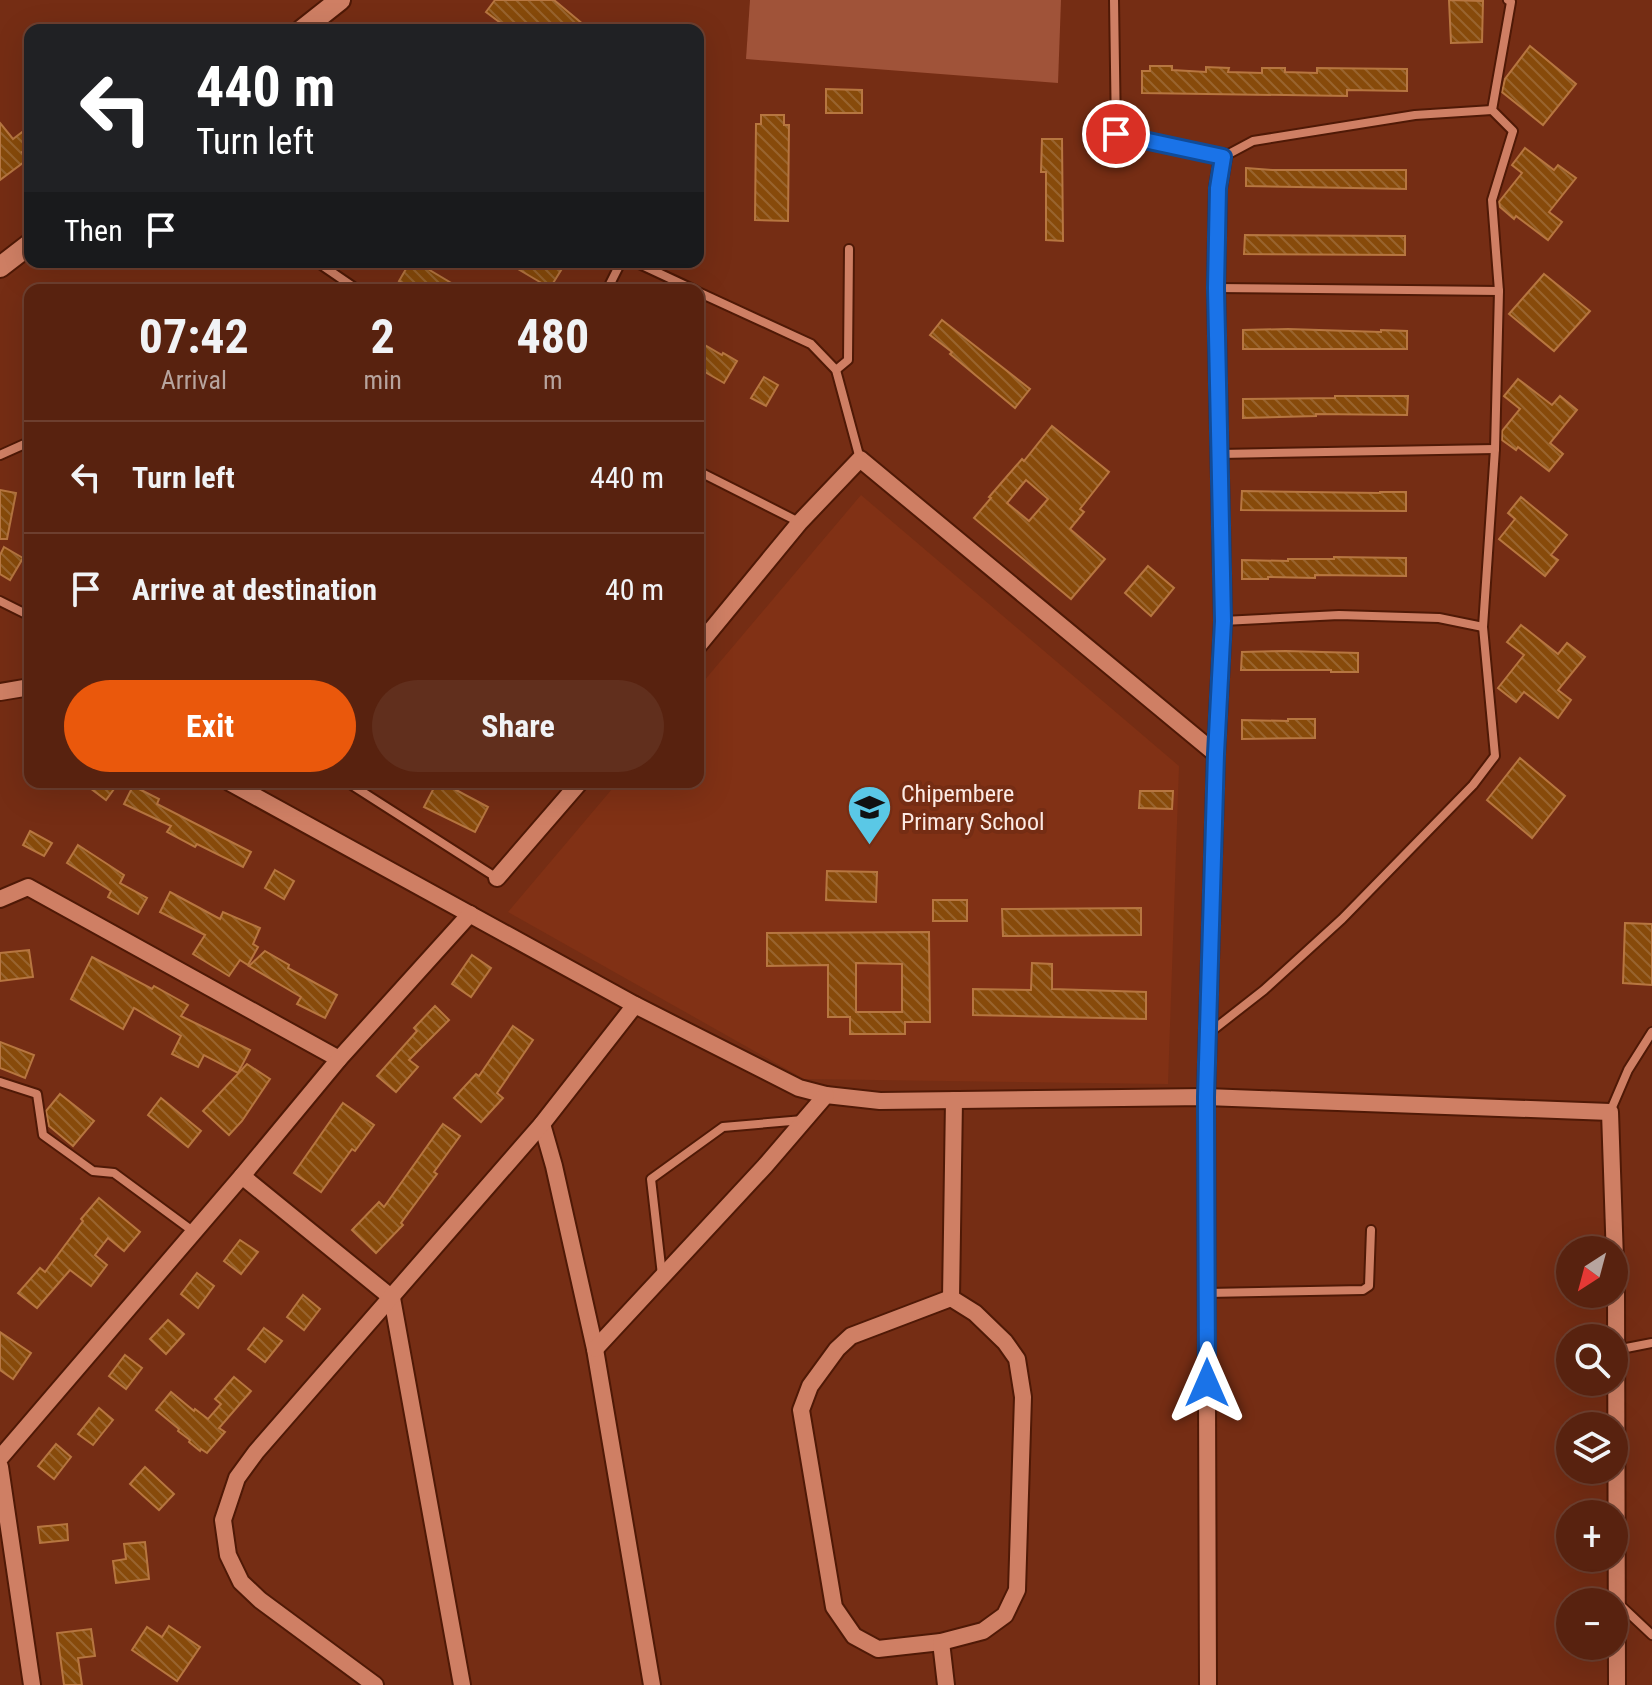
<!DOCTYPE html>
<meta charset="utf-8">
<style>
:root{--surface:#58220f;--page:#612f1d;--text:#f1f3f6;--muted:#b7a49e;--line:#6d3f2f;--accent:#ea580c}
body{margin:0;font-family:"Roboto Condensed",sans-serif;background:var(--page);color:var(--text);height:100vh;display:flex;flex-direction:column;font-size:30px;white-space:nowrap}
*{box-sizing:border-box;margin:0}
p{font-size:26px;color:var(--muted)}
.icon{flex:none;width:44px;height:44px;fill:none;stroke:currentColor;stroke-width:2;stroke-linecap:round;stroke-linejoin:round}
.map{position:relative;flex:1;overflow:hidden}
.details{position:absolute;left:24px;top:284px;width:680px;height:504px;display:flex;flex-direction:column;background:var(--surface);border-radius:16px;box-shadow:0 8px 32px #0002,0 0 0 2px var(--line)}
.details>*{flex:none}
.banner{position:absolute;left:24px;top:24px;width:680px;height:244px;border-radius:16px;box-shadow:0 8px 32px #0002,0 0 0 2px var(--line);background:#202124;color:#fff;overflow:hidden}
.needle{width:52px;rotate:216deg}
.fabs{position:absolute;left:1556px;top:1236px;display:grid;gap:16px}
.fabs a{display:grid;place-items:center;width:72px;height:72px;border-radius:50%;background:var(--surface);box-shadow:0 8px 32px #0002,0 0 0 2px var(--line);font-size:40px}
.pin{position:absolute;display:grid;place-items:center;width:68px;height:68px;color:#fff;margin:-34px;border:4px solid #fff;border-radius:50%;box-shadow:0 2px 8px #0007}
.me{position:absolute;width:88px;margin:-44px;rotate:0deg;stroke-linejoin:round;filter:drop-shadow(0 0 6px #0008)}
.turn{display:flex;align-items:center;gap:28px;height:168px;padding:0 40px;font-size:36px}
.turn .icon{width:104px;height:104px;stroke-width:2.5}
.turn b{display:block;font-size:56px;line-height:68px}
.then{display:flex;align-items:center;height:76px;padding:0 40px;background:#0003;gap:16px;font-size:30px}
.eta{display:flex;justify-content:space-evenly;align-items:center;height:136px;text-align:center}
.eta b{font-size:48px;font-weight:700;line-height:56px}
.cta{display:flex;gap:16px;margin-top:auto;padding:16px 40px}
.cta a{flex:1;height:92px;border-radius:48px;background:var(--accent);color:#fff;font-size:32px;font-weight:700;line-height:92px;text-align:center}
.cta a+a{background:var(--page);color:var(--text)}
ul{padding:0;list-style:none}
li{display:flex;align-items:center;gap:24px;height:112px;padding:0 40px;border-top:2px solid var(--line)}
li div{flex:1}
li b{display:block;font-size:30px}
li em{font-style:normal}
.map>svg:first-child{display:block}
.built{fill:#813115}
.green{fill:#a05339}
.building{fill:url(#building-back-hatch);stroke:#b77640;stroke-width:2;fill-rule:evenodd}
.lines{fill:none;stroke-linecap:round;stroke-linejoin:round}
.lane-casing{stroke:#4f1906;stroke-width:12}
.street-casing{stroke:#4f1906;stroke-width:20}
.secondary-casing{stroke:#4f1906;stroke-width:24}
.lane{stroke:#cf7f64;stroke-width:8}
.street{stroke:#cf7f64;stroke-width:16}
.secondary{stroke:#cf7f64;stroke-width:20}
.route-casing{stroke:#114b97;stroke-width:20}
.route{stroke:#1a73e8;stroke-width:14}
.labels{text-anchor:middle;stroke-width:8;stroke-linejoin:round;paint-order:stroke}
.poi-label{font-size:24px;fill:#fce9e3;stroke:#752d14;text-anchor:start}
</style>
<div class="map">
<svg width="1652" height="1685" viewBox="0 0 1652 1685">
<defs>
<pattern id="building-back-hatch" width="6" height="6" patternUnits="userSpaceOnUse" patternTransform="scale(2)"><rect width="6" height="6" fill="#874a0a"/><path d="M-1 5l2 2M0 0l6 6M5-1l2 2" fill="none" stroke="#99642e"/></pattern>
</defs>
<rect width="100%" height="100%" fill="#752d14"/>
<!-- built -->
<polygon class="built" points="861,495 1179,766 1168,1084 804,1079 508,912 618,782 698,782 698,688"/>
<!-- green -->
<polygon class="green" points="750,0 1061,0 1058,83 746,59"/>
<!-- building -->
<g class="building">
<polygon points="495,0 554,0 590,30 510,30 486,12"/>
<polygon points="1449,0 1483,1 1482,42 1451,43"/>
<polygon points="1530,46 1576,84 1543,125 1502,92 1505,79"/>
<polygon points="1150,66 1172,66 1172,70 1206,72 1206,67 1229,68 1228,72 1262,73 1262,68 1285,68 1285,72 1317,73 1317,68 1407,69 1407,91 1347,90 1347,96 1142,93 1142,71 1150,71"/>
<polygon points="826,89 862,90 862,113 826,113"/>
<polygon points="761,115 784,115 784,125 789,125 788,221 755,220 756,124 761,124"/>
<polygon points="0,123 13,139 30,126 30,145 22,152 28,159 0,180"/>
<polygon points="1042,139 1062,139 1063,241 1046,240 1046,172 1041,172"/>
<polygon points="1525,148 1554,170 1558,165 1576,178 1549,212 1562,222 1548,240 1516,216 1514,219 1500,207 1499,202 1522,173 1512,165"/>
<polygon points="1246,168 1272,170 1406,170 1406,189 1246,186"/>
<polygon points="1245,235 1405,236 1405,255 1244,254"/>
<polygon points="410,262 416,262 463,290 415,290 399,281"/>
<polygon points="506,262 554,262 563,267 550,288"/>
<polygon points="1544,274 1590,311 1554,351 1509,314"/>
<polygon points="942,320 1030,389 1015,408 950,354 952,352 930,335"/>
<polygon points="1288,329 1381,332 1381,330 1407,331 1407,349 1243,349 1243,330"/>
<polygon points="698,341 722,355 723,353 737,361 724,383 698,368"/>
<polygon points="764,377 778,385 766,406 751,398"/>
<polygon points="1518,379 1552,405 1560,396 1577,410 1550,443 1563,454 1549,471 1518,447 1516,450 1502,440 1502,431 1520,409 1504,396"/>
<polygon points="1335,396 1408,396 1407,415 1316,414 1316,416 1243,418 1243,399 1335,398"/>
<path d="M1052,426L1109,472L1080,509L1084,512L1070,529L1105,559L1071,599L974,518L991,498L989,497L1022,459L1024,461ZM1026,480L1048,499L1029,521L1007,503Z"/>
<polygon points="0,490 16,493 7,539 0,539"/>
<polygon points="1242,491 1380,493 1380,492 1406,492 1406,511 1241,510"/>
<polygon points="1521,497 1567,535 1551,555 1558,560 1545,576 1499,539 1515,519 1508,513"/>
<polygon points="4,547 23,558 10,580 0,574 0,555"/>
<polygon points="1334,557 1406,558 1406,576 1315,575 1315,578 1268,577 1268,579 1242,579 1242,560 1288,561 1288,559 1334,559"/>
<polygon points="1148,566 1174,588 1151,616 1125,593"/>
<polygon points="1521,625 1558,654 1567,643 1585,657 1558,690 1571,700 1558,718 1524,692 1516,702 1498,688 1524,655 1507,642"/>
<polygon points="1286,651 1358,653 1358,672 1331,672 1331,670 1241,670 1242,652"/>
<polygon points="1288,719 1315,719 1315,738 1242,739 1242,720 1288,721"/>
<polygon points="1520,758 1565,796 1532,838 1487,800"/>
<polygon points="82,782 119,782 106,800"/>
<polygon points="437,782 460,782 456,790 488,807 475,832 424,807"/>
<polygon points="133,786 159,799 157,804 251,852 243,867 197,844 195,847 167,832 171,826 124,804"/>
<polygon points="1140,791 1173,791 1172,809 1139,808"/>
<polygon points="30,831 52,843 44,856 23,845"/>
<polygon points="78,845 124,875 120,883 147,898 138,914 108,897 111,891 67,863"/>
<polygon points="275,870 294,881 284,899 265,888"/>
<polygon points="827,871 877,872 876,902 826,900"/>
<polygon points="170,892 220,919 223,912 260,928 253,944 258,947 248,965 240,960 229,976 193,954 205,935 160,912"/>
<rect x="933" y="900" width="34" height="21"/>
<polygon points="1141,908 1141,935 1003,936 1002,909"/>
<polygon points="1625,923 1652,924 1652,985 1623,983"/>
<path d="M929,932L930,1022H905V1034H850V1017H828V965L767,966V933ZM856,963L902,964V1012H856Z"/>
<polygon points="29,950 33,977 0,981 0,953"/>
<polygon points="265,951 289,965 288,968 337,995 325,1018 297,1004 301,997 249,966"/>
<polygon points="472,955 491,968 471,997 452,984"/>
<polygon points="92,957 152,989 154,986 188,1005 181,1016 250,1050 238,1073 204,1055 198,1067 172,1054 181,1036 134,1008 123,1029 71,999"/>
<polygon points="1032,963 1052,964 1052,989 1146,992 1146,1019 973,1015 973,989 1031,990"/>
<polygon points="435,1006 449,1020 409,1060 418,1067 396,1092 377,1076 417,1031 414,1028"/>
<polygon points="513,1026 533,1040 497,1093 503,1098 481,1122 454,1098 476,1074 479,1076"/>
<polygon points="0,1042 34,1055 25,1078 0,1068"/>
<polygon points="247,1064 270,1079 242,1121 229,1135 203,1111"/>
<polygon points="60,1094 94,1121 73,1146 49,1126 46,1111"/>
<polygon points="161,1098 201,1131 188,1147 148,1115"/>
<polygon points="343,1103 374,1125 355,1151 352,1149 321,1192 294,1173"/>
<polygon points="443,1124 460,1136 434,1172 437,1174 401,1223 403,1225 376,1253 352,1230 379,1202 384,1207"/>
<polygon points="99,1198 140,1232 124,1251 108,1238 95,1255 107,1265 91,1286 70,1270 37,1308 18,1293 40,1268 45,1272 83,1221 81,1219"/>
<polygon points="240,1240 258,1252 241,1274 224,1261"/>
<polygon points="197,1273 214,1286 198,1308 181,1294"/>
<polygon points="303,1295 320,1309 304,1330 287,1317"/>
<polygon points="168,1320 184,1334 166,1354 150,1339"/>
<polygon points="264,1328 282,1341 265,1362 248,1349"/>
<polygon points="0,1332 31,1353 13,1379 0,1370"/>
<polygon points="125,1355 142,1368 126,1389 109,1376"/>
<polygon points="234,1377 251,1391 219,1428 225,1432 207,1453 201,1449 200,1451 189,1442 190,1440 178,1431 179,1429 156,1410 171,1392 194,1411 195,1409 208,1419 221,1404 215,1399"/>
<polygon points="99,1408 113,1420 93,1445 78,1434"/>
<polygon points="56,1444 71,1457 54,1479 38,1466"/>
<polygon points="145,1467 174,1494 159,1510 130,1484"/>
<polygon points="67,1524 68,1540 40,1543 38,1527"/>
<polygon points="145,1542 149,1579 116,1583 113,1561 126,1559 124,1544"/>
<polygon points="169,1626 200,1647 177,1681 132,1650 147,1627 162,1637"/>
<polygon points="91,1629 95,1656 78,1658 82,1685 64,1685 57,1633"/>
</g>
<g class="lines">
<defs>
<g id="lane">
<polyline points="1114,0 1116,134 1223,157 1253,141 1415,115 1492,110"/>
<polyline points="317,262 358,290"/>
<polyline points="635,262 695,290"/>
<polyline points="1216,288 1499,291"/>
<polyline points="607,290 621,262"/>
<polyline points="698,292 811,344 836,370 860,459"/>
<polyline points="836,370 848,360 849,249"/>
<polyline points="1220,454 1495,449"/>
<polyline points="0,455 29,442"/>
<polyline points="698,471 799,522"/>
<polyline points="0,601 30,616"/>
<polyline points="1223,621 1339,615 1439,618 1483,627"/>
<polyline points="347,782 497,878"/>
<polyline points="1209,1033 1264,990 1342,919 1473,785 1495,756 1483,627 1495,449 1499,291 1492,200 1513,131 1492,110 1511,2 1508,0"/>
<polyline points="0,1082 37,1094 43,1135 93,1171 114,1173 194,1232"/>
<polyline points="1610,1112 1628,1070 1652,1032"/>
<polyline points="662,1275 651,1179 723,1127 803,1120"/>
<polyline points="1207,1293 1363,1290 1369,1286 1371,1230"/>
<polyline points="1616,1350 1652,1343"/>
<polyline points="1618,1603 1652,1635"/>
</g>
<g id="street">
<polyline points="698,646 800,522 860,459 1216,754"/>
<polyline points="0,692 30,687"/>
<polyline points="229,782 635,1005 799,1088 826,1095 880,1101 1206,1097 1610,1112 1616,1289 1617,1685"/>
<polyline points="497,878 580,782"/>
<polyline points="0,899 28,887 339,1059"/>
<polyline points="542,1124 554,1166 595,1349 652,1685"/>
<polyline points="242,1176 392,1298 462,1685"/>
<polygon points="951,1298 975,1313 1005,1342 1017,1359 1023,1397 1017,1590 1005,1615 983,1631 941,1642 878,1649 854,1636 834,1607 801,1410 810,1386 837,1349 851,1336"/>
<polyline points="951,1298 954,1100"/>
<polyline points="595,1349 765,1166 826,1095"/>
<polyline points="0,1458 242,1176 339,1059 470,914"/>
<polyline points="0,1467 32,1685"/>
<polyline points="941,1642 946,1685"/>
<polyline points="375,1685 260,1600 241,1582 228,1555 223,1520 237,1478 256,1452 542,1124 635,1005"/>
<polyline points="1208,1685 1206,1097 1216,754 1223,621 1216,288 1218,188 1223,157"/>
</g>
<g id="secondary">
<polyline points="302,30 340,0"/>
<polyline points="0,267 30,244"/>
</g>
</defs>
<!-- lane casing -->
<use href="#lane" class="lane-casing"/>
<!-- street casing -->
<use href="#street" class="street-casing"/>
<!-- secondary casing -->
<use href="#secondary" class="secondary-casing"/>
<!-- lane -->
<use href="#lane" class="lane"/>
<!-- street -->
<use href="#street" class="street"/>
<!-- secondary -->
<use href="#secondary" class="secondary"/>
</g>
<g class="lines">
<defs>
<polyline id="route" points="1116,134 1223,157 1218,188 1216,288 1223,621 1216,754 1206,1097 1207,1383"/>
</defs>
<!-- route casing -->
<use href="#route" class="route-casing"/>
<!-- route -->
<use href="#route" class="route"/>
</g>
<!-- icons -->
<defs>
<symbol id="school-pin" viewBox="-11 -11 22 30"><path d="M0 17L-7.5 6A9.5 9.5 0 1 1 7.5 6Z" fill="#5ac8e6" stroke="#752d14"/><path d="M0-5L7-2L0 1L-7-2ZM-4 1L0 2.5L4 1V4Q0 6-4 4Z" fill="#111"/></symbol>
</defs>
<g fill-rule="evenodd">
<use href="#school-pin" x="844" y="782" width="51" height="69"/>
</g>
<g class="labels">
<!-- poi labels -->
<g class="poi-label">
<text x="901" y="802">Chipembere<tspan x="901" dy="28">Primary School</tspan></text>
</g>
</g>
</svg>
<div class="fabs">
<a><svg class="needle" viewBox="-14 -14 28 28"><path d="M0-13l5 13h-10z" fill="#e53935"/><path d="M0 13l5-13h-10z" fill="#b7a49e"/></svg></a>
<a><svg class="icon" aria-label="search" viewBox="0 0 24 24"><circle cx="10" cy="10" r="6"/><path d="M15 15l6 6"/></svg></a>
<a><svg class="icon" aria-label="layers" viewBox="0 0 24 24"><path d="M12 4l9 5-9 5-9-5zM3 14l9 5 9-5"/></svg></a>
<a>+</a>
<a>−</a>
</div>
<div class="pin" style="left:1116px;top:134px;background:#d93025"><svg class="icon" aria-label="arrive" viewBox="0 0 24 24"><path d="M6 21V4h12l-3 4 3 4H6"/></svg></div>
<svg class="me" style="left:1207px;top:1383px" viewBox="-20 -20 40 40"><path d="M0-17L14 15 0 8-14 15z" fill="#1a73e8" stroke="#fff" stroke-width="4"/></svg>
<div class="banner">
<div class="turn"><svg class="icon" aria-label="left" viewBox="0 0 24 24"><path d="M17 20v-9H6M10 6l-5 5 5 5"/></svg><div><b>440 m</b>Turn left</div></div>
<div class="then">Then<svg class="icon" aria-label="arrive" viewBox="0 0 24 24"><path d="M6 21V4h12l-3 4 3 4H6"/></svg></div>
</div>
<section class="details">
<div class="eta">
<div><b>07:42</b><p>Arrival</p></div>
<div><b>2</b><p>min</p></div>
<div><b>480</b><p>m</p></div>
</div>
<ul>
<li><svg class="icon" aria-label="left" viewBox="0 0 24 24"><path d="M17 20v-9H6M10 6l-5 5 5 5"/></svg><div><b>Turn left</b></div><em>440 m</em></li>
<li><svg class="icon" aria-label="arrive" viewBox="0 0 24 24"><path d="M6 21V4h12l-3 4 3 4H6"/></svg><div><b>Arrive at destination</b></div><em>40 m</em></li>
</ul>
<div class="cta"><a>Exit</a><a>Share</a></div>
</section>
</div>
